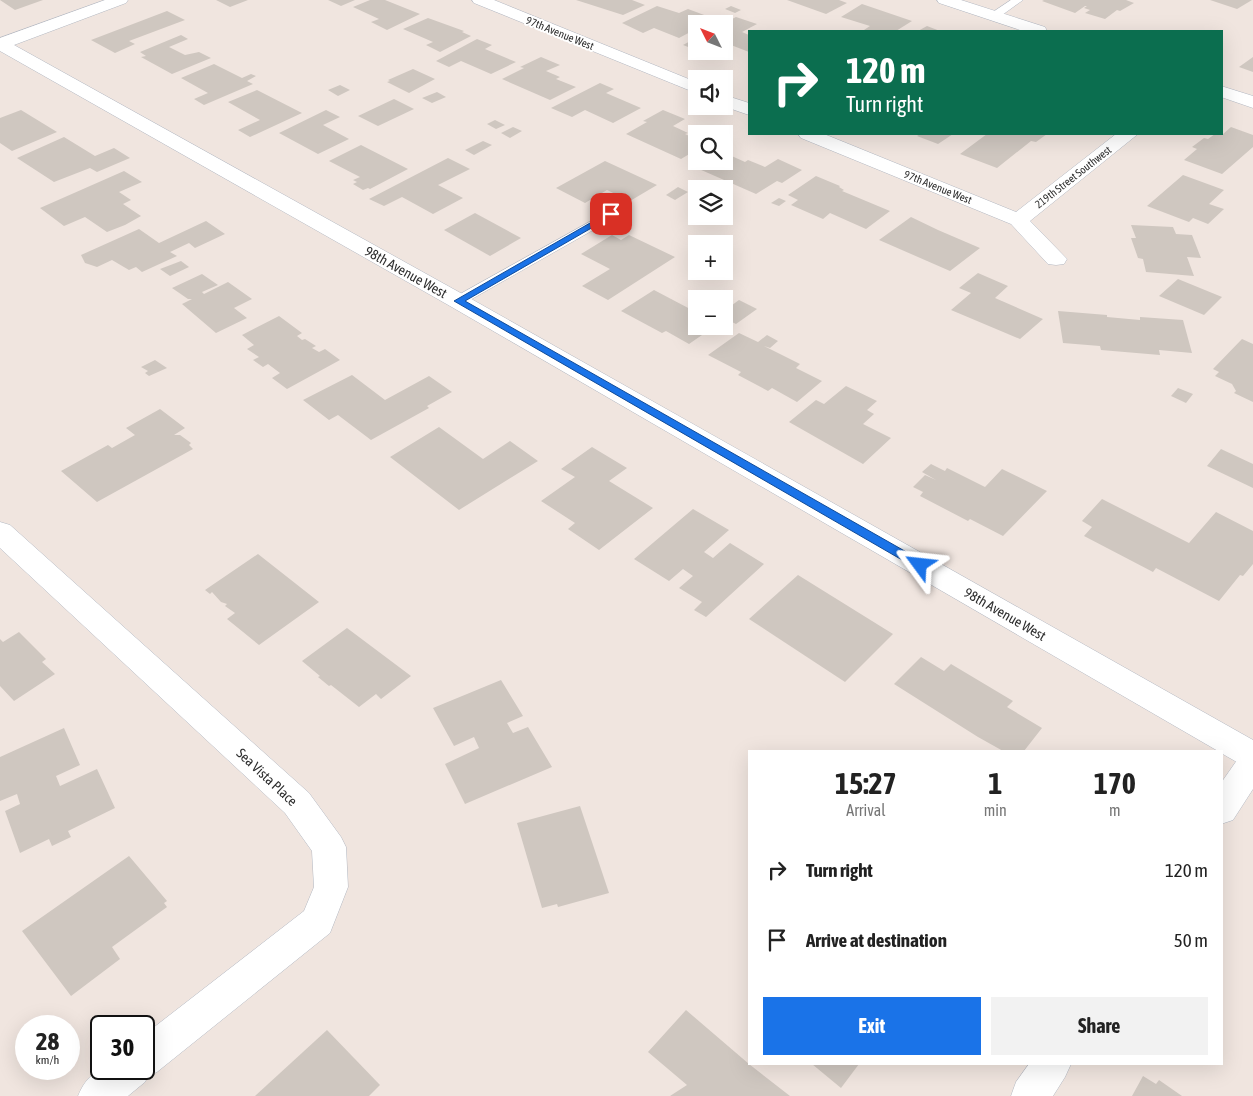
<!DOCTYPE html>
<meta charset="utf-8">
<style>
:root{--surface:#fff;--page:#f2f2f2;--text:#222;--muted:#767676;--accent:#1a73e8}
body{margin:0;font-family:"Asap Condensed",sans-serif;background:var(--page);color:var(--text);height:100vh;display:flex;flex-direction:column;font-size:19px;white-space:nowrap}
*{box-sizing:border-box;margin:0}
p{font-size:16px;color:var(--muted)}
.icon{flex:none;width:28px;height:28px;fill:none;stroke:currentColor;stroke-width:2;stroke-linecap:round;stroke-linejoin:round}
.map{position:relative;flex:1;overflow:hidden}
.drawer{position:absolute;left:748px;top:750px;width:475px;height:315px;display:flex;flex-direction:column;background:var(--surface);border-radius:0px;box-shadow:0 5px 20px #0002}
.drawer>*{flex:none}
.guide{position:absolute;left:748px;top:30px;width:475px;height:105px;border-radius:0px;box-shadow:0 5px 20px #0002;background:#0b6e4f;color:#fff;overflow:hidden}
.needle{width:32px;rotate:312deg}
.buttons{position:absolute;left:688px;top:15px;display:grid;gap:10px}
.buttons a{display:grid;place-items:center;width:45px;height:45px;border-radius:0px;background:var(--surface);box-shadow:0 5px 20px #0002;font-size:25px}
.speed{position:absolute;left:15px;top:1015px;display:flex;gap:10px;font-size:25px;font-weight:700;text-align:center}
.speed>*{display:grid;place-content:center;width:65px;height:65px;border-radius:50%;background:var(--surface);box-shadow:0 5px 20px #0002;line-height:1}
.speed small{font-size:12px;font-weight:400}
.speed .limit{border:2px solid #111;border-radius:8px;background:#fff;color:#111}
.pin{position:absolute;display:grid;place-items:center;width:42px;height:42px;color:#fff;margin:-21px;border-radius:10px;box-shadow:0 2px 8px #0006}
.me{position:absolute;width:55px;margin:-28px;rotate:300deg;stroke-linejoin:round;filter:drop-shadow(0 0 4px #0008)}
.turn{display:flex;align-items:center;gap:18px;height:105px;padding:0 15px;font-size:22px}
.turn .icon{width:65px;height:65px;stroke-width:2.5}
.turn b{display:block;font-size:35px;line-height:42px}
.eta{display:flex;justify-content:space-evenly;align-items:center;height:85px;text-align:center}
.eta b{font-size:30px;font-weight:700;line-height:35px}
.action{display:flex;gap:10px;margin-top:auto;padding:10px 15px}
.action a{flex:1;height:58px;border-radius:0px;background:var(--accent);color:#fff;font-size:20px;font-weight:700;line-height:58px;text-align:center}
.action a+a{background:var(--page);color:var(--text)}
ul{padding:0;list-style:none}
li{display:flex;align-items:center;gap:15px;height:70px;padding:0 15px}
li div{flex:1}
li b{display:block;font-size:19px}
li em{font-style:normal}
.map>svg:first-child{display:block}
.building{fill:#cfc7c0}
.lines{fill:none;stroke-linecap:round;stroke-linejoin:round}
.lane-casing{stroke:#b3b8c2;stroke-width:1}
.street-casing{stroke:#b3b8c2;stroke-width:1}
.secondary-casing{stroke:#b3b8c2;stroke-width:1}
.lane{fill:#fff;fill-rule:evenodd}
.street{fill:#fff;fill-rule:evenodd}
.secondary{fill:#fff;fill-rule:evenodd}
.route{fill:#1a73e8;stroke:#114b97}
.labels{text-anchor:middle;stroke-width:4;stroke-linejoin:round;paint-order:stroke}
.far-street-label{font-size:11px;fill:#2e2e2e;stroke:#fff}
.street-label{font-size:14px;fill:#2e2e2e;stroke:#fff}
</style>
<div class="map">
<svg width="1253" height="1096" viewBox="0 0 1253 1096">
<rect width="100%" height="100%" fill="#f0e5df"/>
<!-- building -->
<g class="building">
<polygon points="0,0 43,0 15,10"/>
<polygon points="216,0 248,0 230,7"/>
<polygon points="328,0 355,0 341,6"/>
<polygon points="370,0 385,0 420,14 387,30 371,22 379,19 353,7"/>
<polygon points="576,0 632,0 645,5 623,15"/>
<polygon points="787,0 839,0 847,3 826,14"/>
<polygon points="1044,0 1126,0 1134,3 1120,11 1117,10 1105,19 1085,13 1090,10 1084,8 1087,6 1085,6 1075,13 1042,1"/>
<polygon points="1210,0 1252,0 1237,9"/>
<polygon points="862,4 912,21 896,31 868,31 864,30 870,26 841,17"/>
<polygon points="657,6 679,13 688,9 715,19 706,24 696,24 696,29 679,38 654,28 643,33 622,23"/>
<polygon points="731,6 741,10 735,13 725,9"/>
<polygon points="167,11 185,20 129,41 135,44 115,53 91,40"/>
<polygon points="736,17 757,24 742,32 749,35 749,52 731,45 724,47 724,23"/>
<polygon points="428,18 464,31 462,32 471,36 440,52 426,45 433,42 403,29"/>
<polygon points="927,26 940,31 918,31"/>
<polygon points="181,35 188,39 169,47 185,55 199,52 211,58 172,74 141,57 146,56 140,52"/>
<polygon points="696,38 696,50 683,45"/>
<polygon points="477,39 492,45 485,49 516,62 491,74 461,61 449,67 436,61"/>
<polygon points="541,57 560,65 546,71 560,77 556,79 576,87 550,100 502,79 524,68 520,67"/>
<polygon points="1253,57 1253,72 1239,67"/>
<polygon points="214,64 242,78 251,74 256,76 247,81 253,84 204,105 194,99 208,93 181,78"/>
<polygon points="413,69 435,79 409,93 387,82 390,81 388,80"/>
<polygon points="600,83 614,89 606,93 641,108 613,123 585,110 572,117 551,108"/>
<polygon points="340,85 350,90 338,96 328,90"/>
<polygon points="257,90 302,113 250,137 238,130 260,120 228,102"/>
<polygon points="437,92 446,97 432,103 422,98"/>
<polygon points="394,99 414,109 378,126 358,116"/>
<polygon points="21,110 57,132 12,151 0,143 0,118"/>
<polygon points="326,110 340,117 323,125 349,139 318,154 279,133"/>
<polygon points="663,110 685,119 673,126 688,133 685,134 696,139 696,150 681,159 626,134 647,122 643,121"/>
<polygon points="495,120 505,125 496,129 487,124"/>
<polygon points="513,127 522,131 510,138 501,133"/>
<polygon points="1231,127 1253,135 1253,147 1222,174 1184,160 1197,149 1192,147 1204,138 1208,139 1215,134 1222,135"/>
<polygon points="920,134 953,134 938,144 917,136"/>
<polygon points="987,134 1047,134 1036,142 1031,141 997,168 960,154"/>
<polygon points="64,137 95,156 114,148 130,158 97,172 90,168 54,182 17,158"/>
<polygon points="483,141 492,145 474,155 465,150"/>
<polygon points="361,145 408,169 370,189 368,188 363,190 353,184 357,182 353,180 360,177 329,161"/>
<polygon points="725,153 745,162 748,160 765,167 778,159 802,170 782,183 777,181 756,194 699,169 712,161 724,161"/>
<polygon points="448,158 470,169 438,185 463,198 433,214 402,197 384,206 369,199"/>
<polygon points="605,161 657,185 630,201 607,190 585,203 556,188"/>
<polygon points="124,171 142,182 119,192 131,200 123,204 141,216 125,225 107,232 85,217 64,226 40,208"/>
<polygon points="1183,175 1224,190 1209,204 1224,209 1208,224 1193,218 1189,222 1147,206"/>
<polygon points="816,176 840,186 839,187 844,190 842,191 890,211 866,229 830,213 823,219 791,205 798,200 788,195"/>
<polygon points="678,187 688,192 675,200 666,195"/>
<polygon points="779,198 786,201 779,206 771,203"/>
<polygon points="475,213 521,238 490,256 444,230"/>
<polygon points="911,217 938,230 980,248 950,271 879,240"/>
<polygon points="206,221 225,234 195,248 189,243 170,252 177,256 142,272 136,267 129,270 112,260 97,267 85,263 81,255 139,229 159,243"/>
<polygon points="1131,225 1173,227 1176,234 1192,235 1201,258 1187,257 1194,276 1146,272 1143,259 1138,258 1131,238 1136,238"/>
<polygon points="612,235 621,240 629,235 675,257 608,300 582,286 610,269 581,254"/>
<polygon points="181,261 189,267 170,276 160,269"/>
<polygon points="978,273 1008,286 995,298 1043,319 1020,339 951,310 971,293 959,288"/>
<polygon points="202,274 218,285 202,292 204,294 228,282 252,299 234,308 247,318 216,333 182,304 192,299 188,299 172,288"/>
<polygon points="1178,279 1222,297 1204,315 1159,296"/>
<polygon points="654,290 692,310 696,309 696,326 715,326 689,344 666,331 662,333 621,311"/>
<polygon points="739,300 757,309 736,324 724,318 724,311"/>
<polygon points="1058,311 1107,315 1107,317 1140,320 1140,317 1183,320 1192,353 1159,350 1160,355 1101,350 1100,346 1063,343"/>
<polygon points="279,316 302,333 297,336 302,340 305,339 316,346 312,348 319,352 325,349 340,360 287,389 272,378 280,373 268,364 263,367 253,360 259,357 247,349 254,345 242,335"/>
<polygon points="739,333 758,342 767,335 778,341 770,348 764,346 800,364 796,368 822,381 797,402 772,388 768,391 738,375 741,372 708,355"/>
<polygon points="1242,339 1253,344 1253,402 1234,393 1236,391 1232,384 1215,376 1219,372 1213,369"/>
<polygon points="155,360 167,368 149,376 145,373 148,371 141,367"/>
<polygon points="352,375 385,400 429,376 452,392 427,406 429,408 371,440 338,415 329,420 303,400"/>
<polygon points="846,386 877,401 867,410 874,414 863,424 891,438 863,464 789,422 816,400 824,404"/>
<polygon points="1178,388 1193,394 1186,403 1171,396"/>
<polygon points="160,409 185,428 174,435 180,435 191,443 189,445 193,449 97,502 61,471 108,445 112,448 135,435 126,428"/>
<polygon points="439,427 483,459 510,441 538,461 459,510 390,457"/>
<polygon points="592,447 627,468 609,481 653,508 599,550 568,529 575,523 541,501 575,477 561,469"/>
<polygon points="1221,449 1253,464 1253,488 1207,466"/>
<polygon points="931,464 945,471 947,468 985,487 1002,469 1047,491 1003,536 970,519 968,521 920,496 923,492 913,487 925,475 936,480 922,472"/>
<polygon points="1102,499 1189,543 1216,512 1253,531 1253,564 1243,576 1240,575 1219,601 1156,568 1153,572 1084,536 1092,527 1082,521"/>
<polygon points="693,509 729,530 704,552 713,558 730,543 764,564 706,617 694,610 702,602 679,588 693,576 683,569 669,581 634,559"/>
<polygon points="258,554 319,602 259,645 227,619 235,613 225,606 227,604 221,602 212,592 210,594 205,590"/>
<polygon points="798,575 893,634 845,682 749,619"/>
<polygon points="347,628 411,676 381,699 376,694 359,707 331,685 329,686 318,677 320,676 302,661"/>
<polygon points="19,632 46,659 42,662 55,674 14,701 0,686 0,639 3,642"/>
<polygon points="921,657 944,671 951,664 1013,701 1007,707 1042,728 1024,751 1003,751 978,737 894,684"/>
<polygon points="501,680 523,716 507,723 513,733 528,727 552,767 465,804 445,764 479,748 474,737 454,746 433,708"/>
<polygon points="64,728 80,765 56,776 60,786 97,769 115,808 68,831 71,837 52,846 49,839 20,853 5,811 20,804 17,794 0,801 0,757"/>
<polygon points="580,806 609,893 558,907 557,904 542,908 517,823"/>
<polygon points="129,856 167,901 164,903 167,907 112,947 120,959 71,996 22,931"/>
<polygon points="686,1010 749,1064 790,1096 670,1096 687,1085 648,1052"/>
<polygon points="327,1030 380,1085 369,1096 255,1096"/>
<polygon points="812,1064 859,1064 841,1088"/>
<polygon points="1143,1076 1156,1084 1159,1080 1182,1096 1132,1096"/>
</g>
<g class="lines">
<defs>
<g id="lane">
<polygon points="1011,0 1023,0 998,18 990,18 989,16 990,14"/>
<polygon points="611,210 618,214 616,217 463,304 453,304 451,301 453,298"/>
</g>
<g id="street">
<polygon points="105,0 128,0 126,3 14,45 466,296 1253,740 1253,769 1242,765 1221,753 1221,751 1218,751 450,306 0,51 0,38"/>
<polygon points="472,0 494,0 696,82 696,93 474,3"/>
<polygon points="937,0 961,0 1045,27 1047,31 1023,31 939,3"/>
<polygon points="1221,86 1253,96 1253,108 1221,97"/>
<polygon points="724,95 749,103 749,115 723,106"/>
<polygon points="798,134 824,134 1016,212 1116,134 1138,134 1030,221 1067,259 1064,264 1056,265 1048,264 1011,224 801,138"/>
<path d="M0,522L10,525L309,793L341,837L346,847L348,887L330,933L157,1072L148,1076L145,1082L128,1096H78C92,1062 112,1069 144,1069V1035L304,911L314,887L312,851L285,813L0,548Z"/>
</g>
<g id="secondary">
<polygon points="1253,749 1253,789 1233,820 1221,824 1221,783 1242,753"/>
<polygon points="1029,1064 1071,1064 1065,1077 1053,1096 1011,1096 1016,1082"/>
</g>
</defs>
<!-- lane casing -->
<use href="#lane" class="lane-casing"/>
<!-- street casing -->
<use href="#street" class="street-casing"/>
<!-- secondary casing -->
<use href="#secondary" class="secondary-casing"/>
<!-- lane -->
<use href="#lane" class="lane"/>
<!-- street -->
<use href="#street" class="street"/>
<!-- secondary -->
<use href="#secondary" class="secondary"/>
</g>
<!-- route -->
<polygon class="route" points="611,211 615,214 614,215 465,301 924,562 926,565 924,568 916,568 454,301"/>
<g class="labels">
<!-- far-street labels -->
<g class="far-street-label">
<text transform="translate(560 33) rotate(22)" y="4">97th Avenue West</text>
<text transform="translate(1073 177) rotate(-38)" y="4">219th Street Southwest</text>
<text transform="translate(938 187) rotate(22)" y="4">97th Avenue West</text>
</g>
<!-- street labels -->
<g class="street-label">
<text transform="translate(406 272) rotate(29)" y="5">98th Avenue West</text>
<text transform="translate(1005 614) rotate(30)" y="5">98th Avenue West</text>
<text transform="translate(267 777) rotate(43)" y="5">Sea Vista Place</text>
</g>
</g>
</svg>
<div class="buttons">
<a><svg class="needle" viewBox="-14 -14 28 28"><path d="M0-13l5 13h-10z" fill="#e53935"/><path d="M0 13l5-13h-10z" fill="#767676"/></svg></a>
<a><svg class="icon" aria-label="sound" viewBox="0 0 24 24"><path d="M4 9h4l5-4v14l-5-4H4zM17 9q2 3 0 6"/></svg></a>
<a><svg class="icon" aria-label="search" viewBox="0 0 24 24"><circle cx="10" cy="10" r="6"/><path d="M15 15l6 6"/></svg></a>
<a><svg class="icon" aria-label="layers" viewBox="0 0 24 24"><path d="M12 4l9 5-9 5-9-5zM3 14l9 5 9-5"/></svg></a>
<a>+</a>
<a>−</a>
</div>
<div class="speed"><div>28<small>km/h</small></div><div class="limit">30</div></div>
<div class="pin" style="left:611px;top:214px;background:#d93025"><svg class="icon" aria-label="arrive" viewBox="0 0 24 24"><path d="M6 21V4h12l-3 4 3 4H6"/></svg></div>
<svg class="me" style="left:920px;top:565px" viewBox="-20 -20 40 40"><path d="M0-17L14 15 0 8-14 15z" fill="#1a73e8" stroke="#fff" stroke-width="4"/></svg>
<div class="guide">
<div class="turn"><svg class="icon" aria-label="right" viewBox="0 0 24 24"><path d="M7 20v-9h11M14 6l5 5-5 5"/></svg><div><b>120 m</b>Turn right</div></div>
</div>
<section class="drawer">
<div class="eta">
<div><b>15:27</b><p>Arrival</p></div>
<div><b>1</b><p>min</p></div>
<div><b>170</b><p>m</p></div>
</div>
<ul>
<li><svg class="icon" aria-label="right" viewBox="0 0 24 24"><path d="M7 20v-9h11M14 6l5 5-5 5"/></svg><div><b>Turn right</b></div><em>120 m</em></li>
<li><svg class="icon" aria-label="arrive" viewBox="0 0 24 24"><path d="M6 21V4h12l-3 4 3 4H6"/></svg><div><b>Arrive at destination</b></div><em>50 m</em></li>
</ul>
<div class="action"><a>Exit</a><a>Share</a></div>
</section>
</div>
